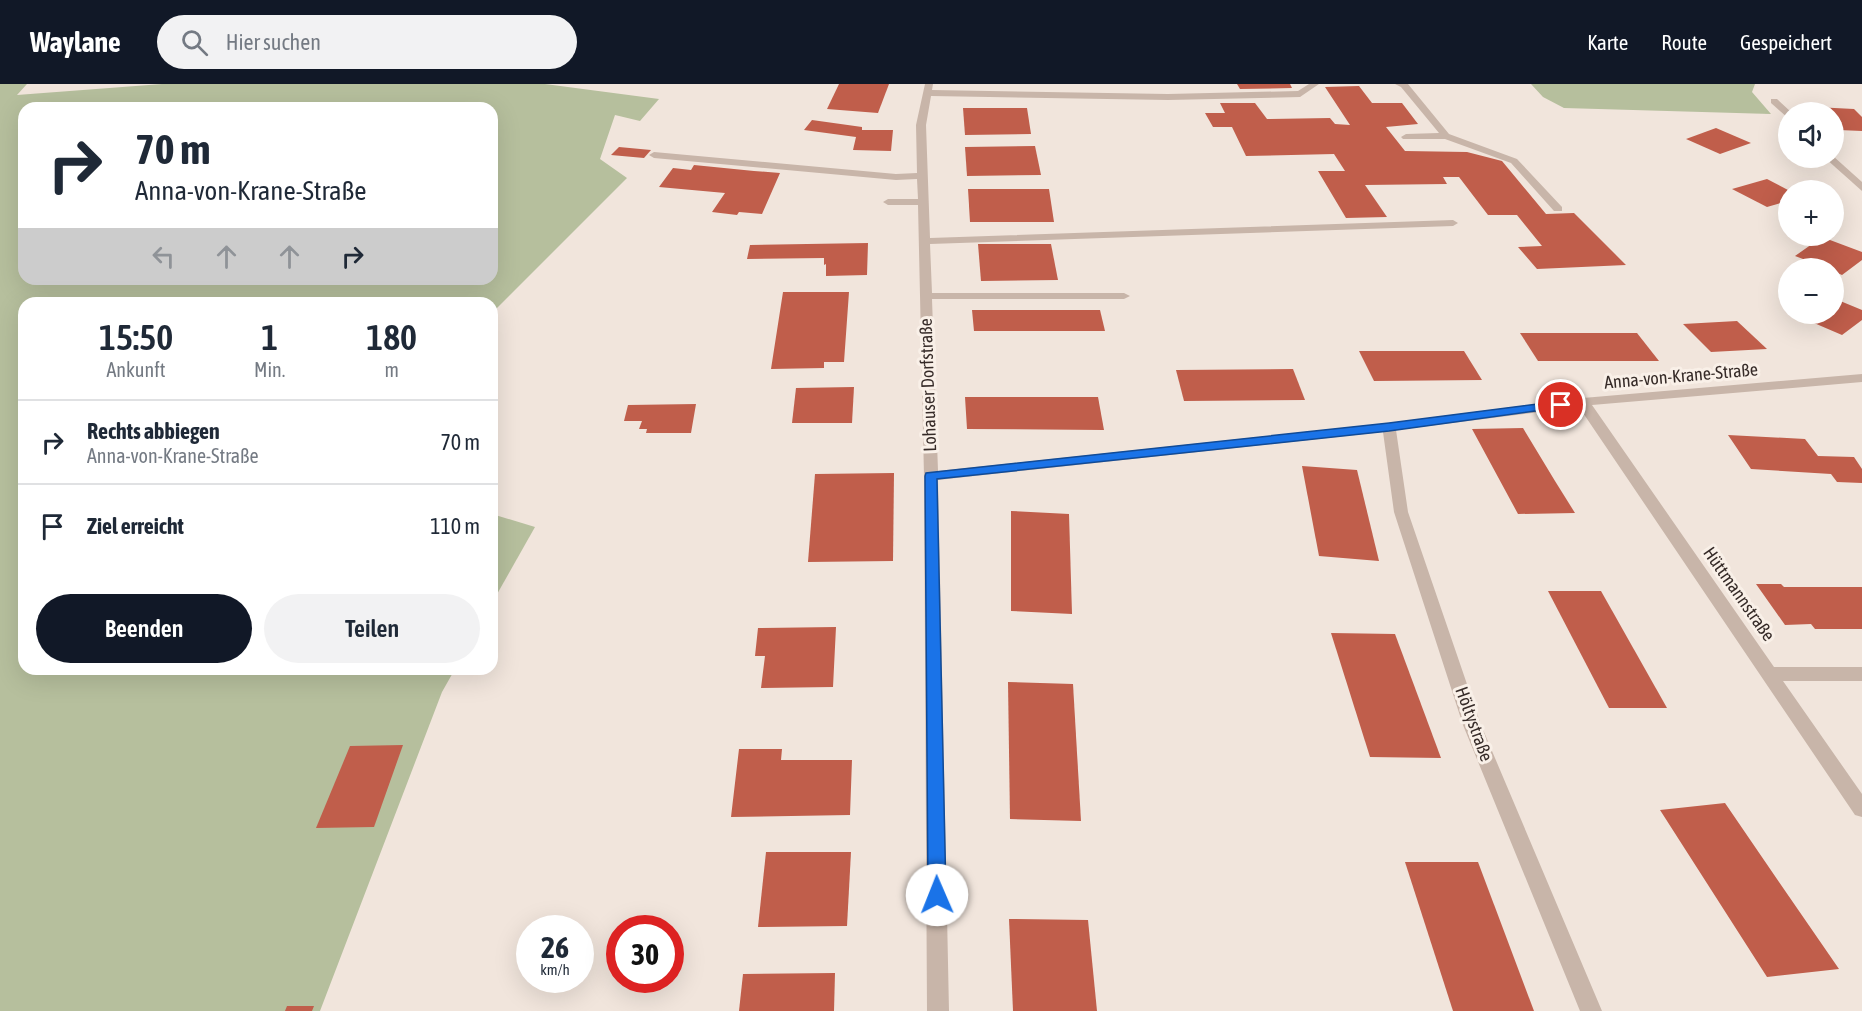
<!DOCTYPE html>
<html lang="de">
<meta charset="utf-8">
<style>
:root{--surface:#fff;--page:#f2f2f3;--text:#1f2937;--muted:#747a83;--line:#e0e1e3;--accent:#111827}
body{margin:0;font-family:"Asap Condensed",sans-serif;background:var(--page);color:var(--text);height:100vh;display:flex;flex-direction:column;font-size:22px;white-space:nowrap}
*{box-sizing:border-box;margin:0}
p{font-size:20px;color:var(--muted)}
.icon{flex:none;width:33px;height:33px;fill:none;stroke:currentColor;stroke-width:2;stroke-linecap:round;stroke-linejoin:round}
.map{position:relative;flex:1;overflow:hidden}
.panel{position:absolute;left:18px;top:213px;width:480px;height:378px;display:flex;flex-direction:column;background:var(--surface);border-radius:18px;box-shadow:0 6px 24px #0002}
.panel>*{flex:none}
.banner{position:absolute;left:18px;top:18px;width:480px;height:183px;border-radius:18px;box-shadow:0 6px 24px #0002;background:#fff;color:var(--text);overflow:hidden}
.buttons{position:absolute;left:1778px;top:18px;display:grid;gap:12px}
.buttons a{display:grid;place-items:center;width:66px;height:66px;border-radius:50%;background:var(--surface);box-shadow:0 6px 24px #0002;font-size:30px}
.speed{position:absolute;left:516px;top:831px;display:flex;gap:12px;font-size:30px;font-weight:700;text-align:center}
.speed>*{display:grid;place-content:center;width:78px;height:78px;border-radius:50%;background:var(--surface);box-shadow:0 6px 24px #0002;line-height:1}
.speed small{font-size:15px;font-weight:400}
.speed .limit{border:9px solid #d22;background:#fff;color:#111}
.pin{position:absolute;display:grid;place-items:center;width:51px;height:51px;color:#fff;margin:-26px;border:3px solid #fff;border-radius:50%;box-shadow:0 2px 6px #0007}
.me{position:absolute;width:66px;margin:-33px;rotate:359deg;stroke-linejoin:round;filter:drop-shadow(0 0 4px #0008)}
.turn{display:flex;align-items:center;gap:21px;height:126px;padding:0 18px;font-size:27px}
.turn .icon{width:78px;height:78px;stroke-width:2.5}
.turn b{display:block;font-size:42px;line-height:51px}
.lanes{display:flex;align-items:center;height:57px;padding:0 18px;background:#0003;justify-content:center;gap:30px;direction:ltr}
.lanes .off{opacity:.35}
.eta{display:flex;justify-content:space-evenly;align-items:center;height:102px;text-align:center}
.eta b{font-size:36px;font-weight:600;line-height:42px}
.button{display:flex;gap:12px;margin-top:auto;padding:12px 18px}
.button a{flex:1;height:69px;border-radius:36px;background:var(--accent);color:#fff;font-size:24px;font-weight:600;line-height:69px;text-align:center}
.button a+a{background:var(--page);color:var(--text)}
ul{padding:0;list-style:none}
li{display:flex;align-items:center;gap:18px;height:84px;padding:0 18px;border-top:2px solid var(--line)}
li div{flex:1}
li b{display:block;font-size:22px}
li em{font-style:normal}
header{display:flex;align-items:center;gap:36px;box-sizing:border-box;height:84px;padding:0 30px;background:var(--accent);color:#fff}
header strong{font-size:28px}
nav{display:flex;gap:33px;margin-inline-start:auto;font-size:21px}
.search{width:420px;height:54px;background:var(--page);display:flex;align-items:center;gap:15px;box-sizing:border-box;padding:0 21px;border-radius:33px;color:var(--muted);font-size:22px}
.map>svg:first-child{display:block}
.green{fill:#b6bf9d;fill-rule:evenodd}
.building{fill:#c05e4b}
.lines{fill:none;stroke-linecap:round;stroke-linejoin:round}
.minor{fill:#c8b5a9;fill-rule:evenodd}
.route{fill:#1a73e8;stroke:#114b97;stroke-width:1.5}
.labels{text-anchor:middle;stroke-width:6;stroke-linejoin:round;paint-order:stroke}
.street-label{font-size:18px;fill:#362b28;stroke:#f9f0e8}
</style>
<header>
<strong>Waylane</strong>
<div class="search"><svg class="icon" aria-label="search" viewBox="0 0 24 24"><circle cx="10" cy="10" r="6"/><path d="M15 15l6 6"/></svg>Hier suchen</div>
<nav><a>Karte</a><a>Route</a><a>Gespeichert</a></nav>
</header>
<div class="map">
<svg width="1862" height="927" viewBox="0 0 1862 927">
<rect width="100%" height="100%" fill="#f1e5dc"/>
<!-- green -->
<g class="green">
<path d="M0,0H27L17,11L162,0H545L659,15L640,37L615,31L600,75L627,94L492,229V219H24V585H455L442,608L320,927H0ZM24,24H492V195H24Z"/>
<polygon points="1531,0 1755,0 1752,8 1771,30 1564,24 1543,13"/>
<polygon points="492,430 535,443 492,519"/>
</g>
<!-- building -->
<g class="building">
<polygon points="839,0 889,0 878,29 827,25"/>
<polygon points="1237,0 1290,0 1292,4 1240,5"/>
<polygon points="1359,2 1372,19 1402,19 1418,40 1386,43 1405,67 1467,68 1502,77 1546,130 1574,129 1626,181 1537,185 1518,163 1542,162 1517,131 1488,131 1459,93 1443,93 1447,100 1365,101 1387,133 1346,134 1318,87 1345,87 1334,70 1246,72 1232,43 1213,43 1205,29 1225,29 1220,19 1255,19 1267,35 1330,34 1335,40 1350,41 1325,3"/>
<polygon points="1815,23 1854,25 1862,33 1862,47 1839,46 1833,40 1833,28 1821,28"/>
<polygon points="963,24 1027,24 1031,50 965,51"/>
<polygon points="812,36 862,43 862,46 893,46 891,67 853,66 856,53 804,46"/>
<polygon points="1716,44 1751,59 1720,70 1686,55"/>
<polygon points="1035,62 1041,91 967,92 965,63"/>
<polygon points="619,63 651,66 644,74 611,71"/>
<polygon points="694,81 754,87 780,89 762,130 739,128 737,131 712,128 725,109 659,103 673,84 691,86"/>
<polygon points="1767,95 1788,106 1788,117 1767,123 1732,105"/>
<polygon points="968,105 1049,105 1054,138 970,138"/>
<polygon points="1822,153 1862,168 1862,176 1842,191 1833,187 1833,184 1827,184 1795,172"/>
<polygon points="868,159 867,191 826,192 826,180 824,181 824,174 747,175 750,161"/>
<polygon points="978,160 1051,160 1058,196 981,197"/>
<polygon points="783,208 849,208 844,278 824,278 824,284 771,285"/>
<polygon points="1833,214 1862,226 1862,236 1842,251 1793,230 1833,230"/>
<polygon points="972,226 1100,226 1105,247 974,247"/>
<polygon points="1737,237 1767,265 1711,268 1683,240"/>
<polygon points="1520,249 1637,249 1659,277 1538,277"/>
<polygon points="1359,267 1464,267 1482,296 1374,297"/>
<polygon points="1293,285 1305,316 1184,317 1176,286"/>
<polygon points="854,303 852,339 792,339 796,304"/>
<polygon points="965,313 1098,313 1104,346 967,345"/>
<polygon points="696,320 691,349 646,349 647,345 639,345 642,337 624,337 628,321"/>
<polygon points="1523,344 1555,397 1575,429 1518,430 1472,345"/>
<polygon points="1728,351 1805,355 1818,372 1854,373 1862,385 1862,399 1837,398 1831,390 1751,385"/>
<polygon points="1302,382 1357,386 1379,477 1319,472"/>
<polygon points="894,389 893,477 808,478 815,390"/>
<polygon points="1011,427 1069,430 1072,530 1011,527"/>
<polygon points="1756,500 1781,500 1784,503 1862,503 1862,545 1815,545 1811,540 1785,541"/>
<polygon points="1548,507 1601,507 1667,624 1609,624"/>
<polygon points="836,543 833,603 761,604 765,572 755,572 758,544"/>
<polygon points="1331,549 1395,550 1441,674 1370,673"/>
<polygon points="1008,598 1073,600 1081,737 1010,735"/>
<polygon points="403,661 374,743 316,744 350,662"/>
<polygon points="739,665 782,665 781,676 852,676 850,731 731,733"/>
<polygon points="1725,719 1779,798 1839,885 1767,893 1660,726"/>
<polygon points="766,768 851,768 847,842 758,843"/>
<polygon points="1405,778 1478,778 1534,927 1453,927"/>
<polygon points="1009,835 1088,836 1097,927 1013,927"/>
<polygon points="835,889 834,927 739,927 743,890"/>
<polygon points="287,922 314,922 312,927 285,927"/>
</g>
<g class="lines">
<!-- minor -->
<g class="minor">
<polygon points="925,0 933,0 932,6 1168,10 1298,7 1309,0 1319,0 1300,13 1168,16 931,12 926,41 930,154 1453,136 1458,139 1453,142 930,160 932,209 1124,209 1130,212 1124,215 932,215 938,387 1389,339 1583,314 1862,290 1862,298 1592,321 1774,583 1862,583 1862,597 1783,597 1862,710 1862,733 1855,731 1579,323 1396,346 1408,428 1481,641 1602,927 1580,927 1463,641 1394,428 1383,348 938,396 949,927 927,927 924,392 918,121 888,121 883,118 888,115 918,115 917,95 896,96 654,74 649,71 654,68 896,90 917,89 916,41"/>
<polygon points="1395,0 1408,0 1449,50 1517,75 1562,123 1562,127 1554,127 1511,79 1445,55 1403,55 1401,53 1406,50 1439,49 1401,3"/>
<polygon points="1771,15 1777,15 1791,28 1788,28 1788,34 1771,19"/>
<polygon points="1833,72 1862,98 1862,107 1825,74"/>
</g>
</g>
<!-- route -->
<polygon class="route" points="1561,317 1565,318 1565,323 1389,347 937,395 946,811 943,817 937,819 930,817 928,811 925,392 926,389 1389,339"/>
<g class="labels">
<!-- street labels -->
<g class="street-label">
<text transform="translate(1681 292) rotate(-5)" y="6">Anna-von-Krane-Straße</text>
<text transform="translate(928 301) rotate(-92)" y="6">Lohauser Dorfstraße</text>
<text transform="translate(1739 510) rotate(55)" y="6">Hüttmannstraße</text>
<text transform="translate(1474 640) rotate(70)" y="6">Höltystraße</text>
</g>
</g>
</svg>
<div class="buttons">
<a><svg class="icon" aria-label="sound" viewBox="0 0 24 24"><path d="M4 9h4l5-4v14l-5-4H4zM17 9q2 3 0 6"/></svg></a>
<a>+</a>
<a>−</a>
</div>
<div class="speed"><div>26<small>km/h</small></div><div class="limit">30</div></div>
<div class="pin" style="left:1561px;top:321px;background:#d93025"><svg class="icon" aria-label="arrive" viewBox="0 0 24 24"><path d="M6 21V4h12l-3 4 3 4H6"/></svg></div>
<svg class="me" style="left:937px;top:811px" viewBox="-20 -20 40 40"><circle r="19" fill="#fff"/><path d="M0-13L10 11 0 6-10 11z" fill="#1a73e8"/></svg>
<div class="banner">
<div class="turn"><svg class="icon" aria-label="right" viewBox="0 0 24 24"><path d="M7 20v-9h11M14 6l5 5-5 5"/></svg><div><b>70 m</b>Anna-von-Krane-Straße</div></div>
<div class="lanes"><svg class="icon off" aria-label="left" viewBox="0 0 24 24"><path d="M17 20v-9H6M10 6l-5 5 5 5"/></svg><svg class="icon off" aria-label="ahead" viewBox="0 0 24 24"><path d="M12 20V5M6 11l6-6 6 6"/></svg><svg class="icon off" aria-label="ahead" viewBox="0 0 24 24"><path d="M12 20V5M6 11l6-6 6 6"/></svg><svg class="icon" aria-label="right" viewBox="0 0 24 24"><path d="M7 20v-9h11M14 6l5 5-5 5"/></svg></div>
</div>
<section class="panel">
<div class="eta">
<div><b>15:50</b><p>Ankunft</p></div>
<div><b>1</b><p>Min.</p></div>
<div><b>180</b><p>m</p></div>
</div>
<ul>
<li><svg class="icon" aria-label="right" viewBox="0 0 24 24"><path d="M7 20v-9h11M14 6l5 5-5 5"/></svg><div><b>Rechts abbiegen</b><p>Anna-von-Krane-Straße</p></div><em>70 m</em></li>
<li><svg class="icon" aria-label="arrive" viewBox="0 0 24 24"><path d="M6 21V4h12l-3 4 3 4H6"/></svg><div><b>Ziel erreicht</b></div><em>110 m</em></li>
</ul>
<div class="button"><a>Beenden</a><a>Teilen</a></div>
</section>
</div>
